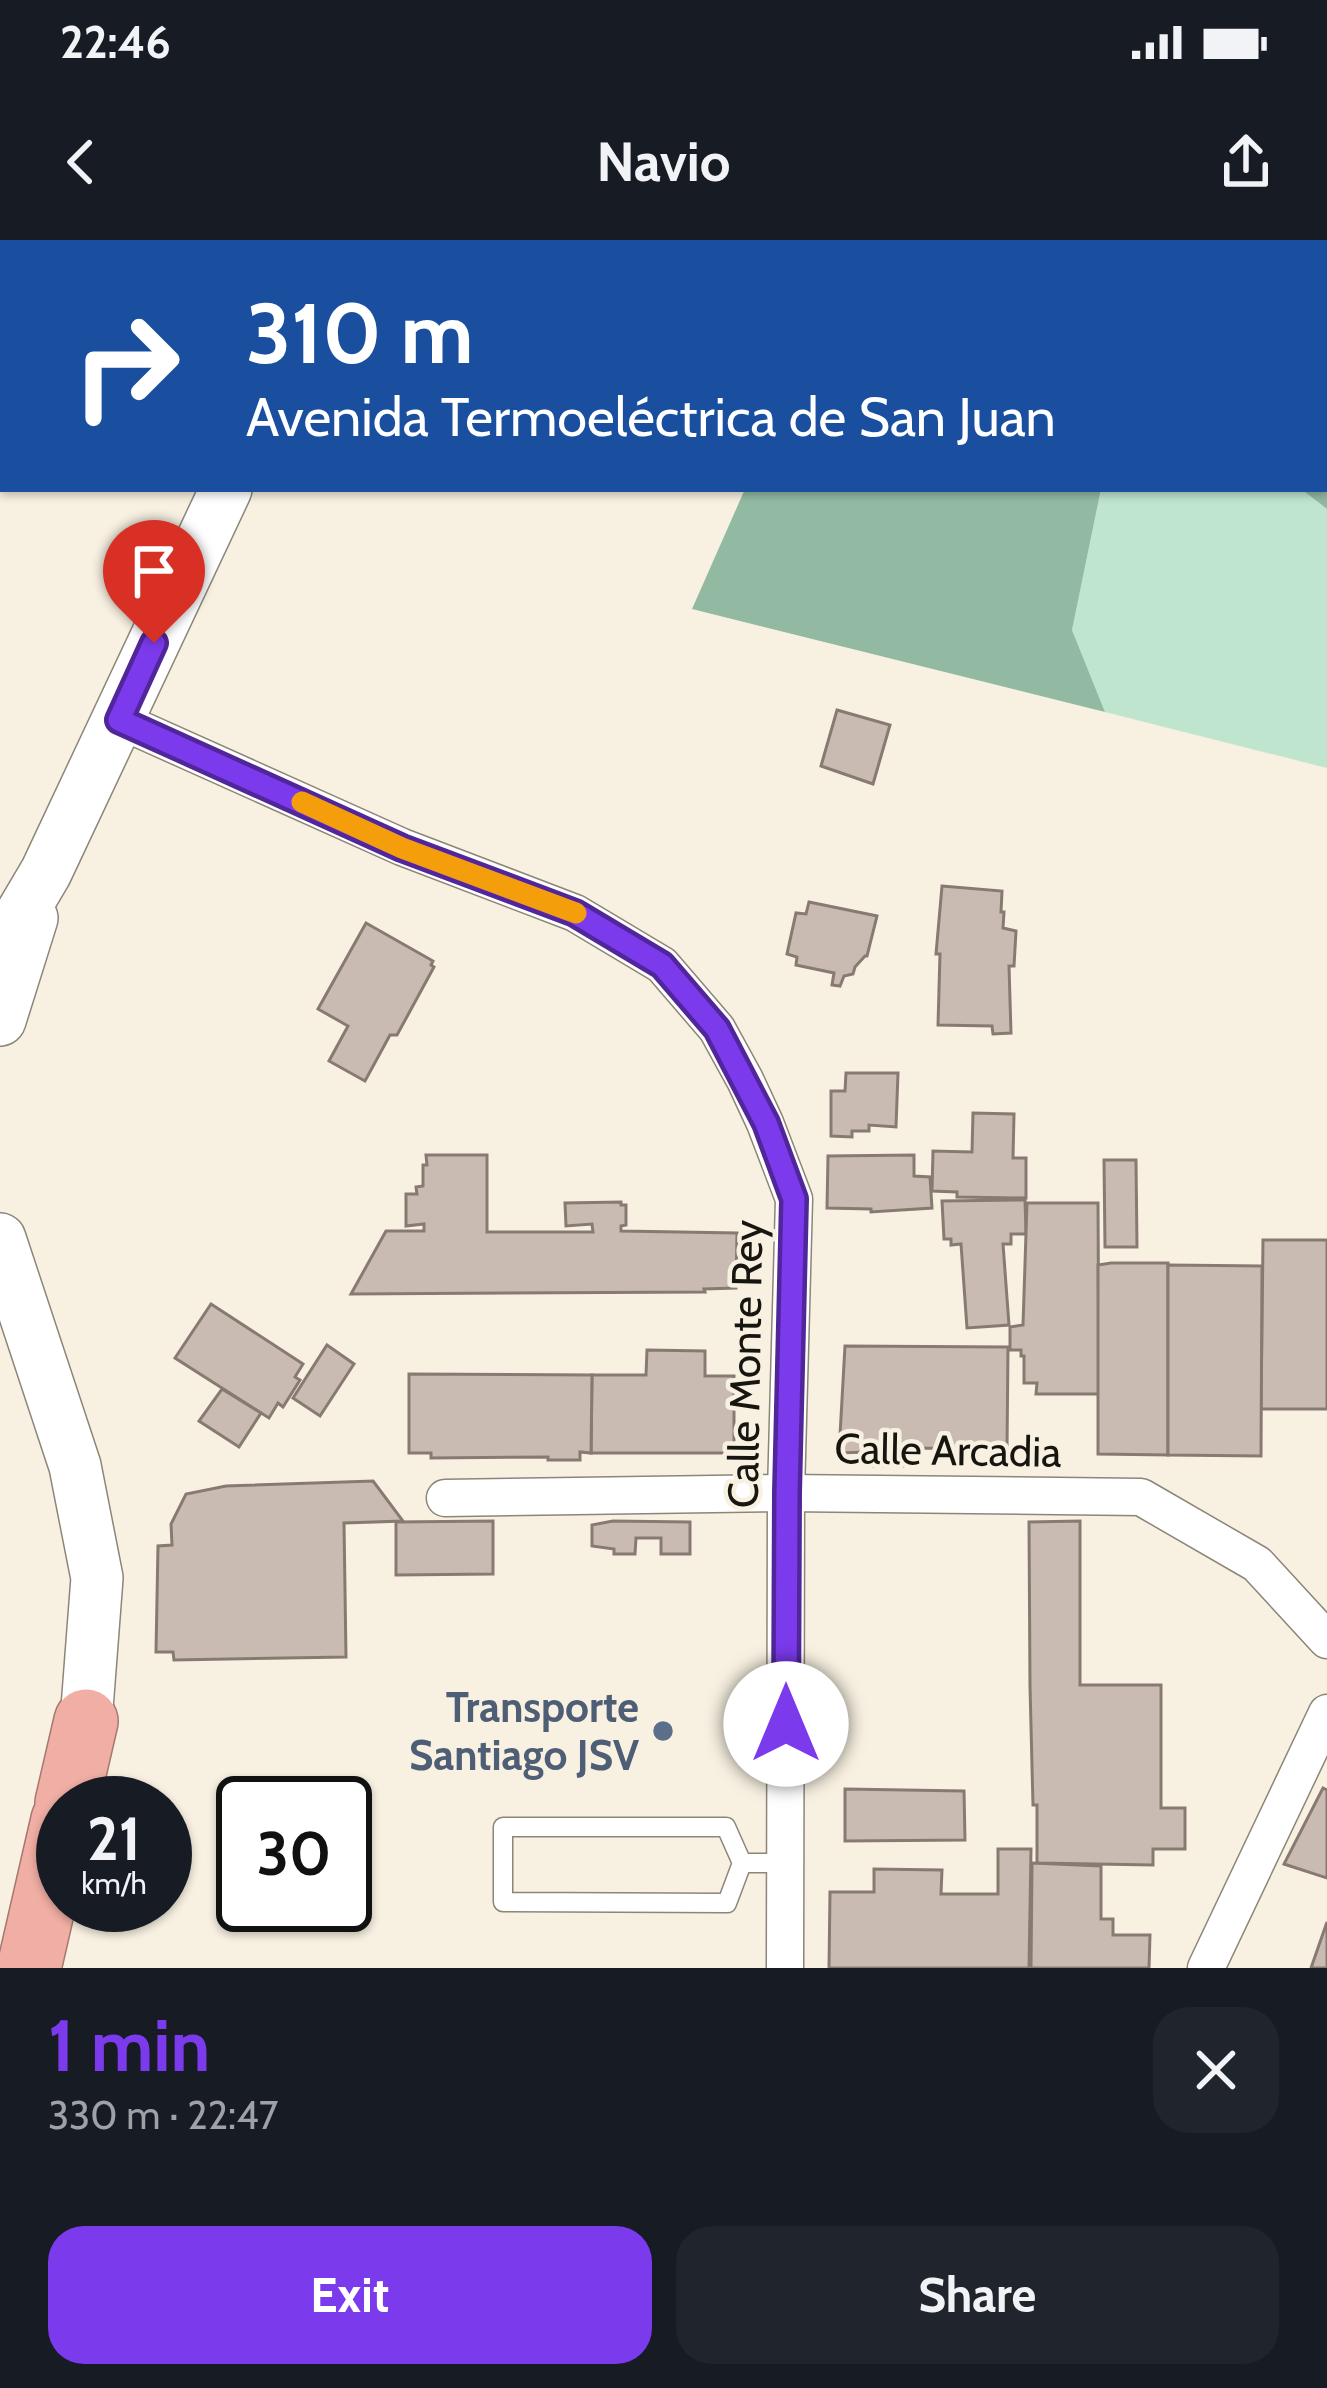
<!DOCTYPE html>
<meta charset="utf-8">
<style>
:root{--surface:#171b24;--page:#20242c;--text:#f1f3f6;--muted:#9ea1a6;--accent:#7c3aed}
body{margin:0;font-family:Cabin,sans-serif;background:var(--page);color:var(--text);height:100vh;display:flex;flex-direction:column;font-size:45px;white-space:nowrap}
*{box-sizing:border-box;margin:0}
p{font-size:39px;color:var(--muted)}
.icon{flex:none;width:66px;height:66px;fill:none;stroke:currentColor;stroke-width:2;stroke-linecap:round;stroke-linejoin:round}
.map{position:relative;height:1728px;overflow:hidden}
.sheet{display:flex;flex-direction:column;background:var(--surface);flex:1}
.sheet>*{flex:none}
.top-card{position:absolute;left:0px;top:0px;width:1329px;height:252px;box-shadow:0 3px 9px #0004;background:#1a4fa0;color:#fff;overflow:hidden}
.speed{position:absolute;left:36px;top:1536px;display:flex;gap:24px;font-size:60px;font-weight:700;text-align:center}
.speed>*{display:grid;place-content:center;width:156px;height:156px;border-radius:50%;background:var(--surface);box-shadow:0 3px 9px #0004;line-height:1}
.speed small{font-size:30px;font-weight:400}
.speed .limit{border:6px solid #111;border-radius:18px;background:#fff;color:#111}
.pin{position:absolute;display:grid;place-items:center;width:102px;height:102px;color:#fff;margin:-123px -51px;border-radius:50% 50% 50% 0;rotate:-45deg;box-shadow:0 0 12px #0007}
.pin .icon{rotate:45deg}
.me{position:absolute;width:132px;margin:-66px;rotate:0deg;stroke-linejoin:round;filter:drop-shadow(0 0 9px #0008)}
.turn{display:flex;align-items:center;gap:42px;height:252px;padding:0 48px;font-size:54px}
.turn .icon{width:156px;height:156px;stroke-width:2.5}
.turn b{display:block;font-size:84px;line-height:102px}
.round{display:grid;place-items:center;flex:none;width:126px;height:126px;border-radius:36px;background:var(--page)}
.overview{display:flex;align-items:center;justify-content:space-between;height:204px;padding:0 48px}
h1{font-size:72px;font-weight:800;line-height:90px;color:var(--accent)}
.action{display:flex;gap:24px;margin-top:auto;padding:24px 48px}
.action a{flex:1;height:138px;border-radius:36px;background:var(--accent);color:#fff;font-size:48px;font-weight:800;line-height:138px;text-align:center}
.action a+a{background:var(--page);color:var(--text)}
.status{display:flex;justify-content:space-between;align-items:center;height:84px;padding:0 60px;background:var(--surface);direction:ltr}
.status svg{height:33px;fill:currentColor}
header{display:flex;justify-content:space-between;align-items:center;height:156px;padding:0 48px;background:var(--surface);font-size:54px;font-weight:800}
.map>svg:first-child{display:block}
.green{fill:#bfe5cf}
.forest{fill:#92baa3}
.building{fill:#cabbb2;stroke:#887a72;stroke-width:3}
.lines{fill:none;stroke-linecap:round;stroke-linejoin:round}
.lane-casing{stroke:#8c8678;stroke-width:21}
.street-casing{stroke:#8c8678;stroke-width:39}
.secondary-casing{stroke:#8c8678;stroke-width:54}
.highway-casing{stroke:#a57870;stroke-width:66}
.lane{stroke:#fff;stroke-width:18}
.street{stroke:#fff;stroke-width:36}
.secondary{stroke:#fff;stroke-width:51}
.highway{stroke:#f1aea4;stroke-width:63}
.route-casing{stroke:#51269a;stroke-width:30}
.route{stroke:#7c3aed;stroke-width:21}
.slow{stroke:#f59e0b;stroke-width:21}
.service-dot{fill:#5c6f8a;stroke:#f8f1e2;stroke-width:4.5}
.labels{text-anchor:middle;stroke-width:9;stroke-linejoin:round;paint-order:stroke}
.street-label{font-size:42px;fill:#17150f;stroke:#f8f1e2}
.service-label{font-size:42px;font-weight:bold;fill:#4e5e75;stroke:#f8f1e2;text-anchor:end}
</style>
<div class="status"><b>22:46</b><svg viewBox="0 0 49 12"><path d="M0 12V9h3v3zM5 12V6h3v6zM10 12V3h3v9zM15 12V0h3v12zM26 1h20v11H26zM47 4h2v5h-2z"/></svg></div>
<header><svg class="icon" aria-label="back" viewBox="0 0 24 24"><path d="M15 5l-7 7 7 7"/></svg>Navio<svg class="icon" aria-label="share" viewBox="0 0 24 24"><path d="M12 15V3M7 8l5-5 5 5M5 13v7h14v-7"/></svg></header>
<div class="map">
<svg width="1327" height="1728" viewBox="0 0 1327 1728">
<rect width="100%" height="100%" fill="#f8f1e2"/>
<!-- green -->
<polygon class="green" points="1101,249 1301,249 1327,269 1327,528 1105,472 1072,390"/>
<!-- forest -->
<g class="forest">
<polygon points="855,0 1327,0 1327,269 1301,249 1326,249 1326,3 854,3"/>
<polygon points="745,249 1101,249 1072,390 1105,472 692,369"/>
</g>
<!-- building -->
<g class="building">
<polygon points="837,470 890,485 873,544 821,526"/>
<polygon points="942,646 1002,651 1001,672 1004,672 1003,688 1016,691 1014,726 1009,726 1011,793 993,794 992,786 938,785 940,714 936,714"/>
<polygon points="809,662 877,676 867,716 865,716 855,727 853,734 844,736 840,746 832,745 834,733 796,725 797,717 787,714 796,673 806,674"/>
<polygon points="366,683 433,721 431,725 434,727 397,795 390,795 365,841 329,821 348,786 318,769"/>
<polygon points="846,833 898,833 896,887 869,885 869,891 852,891 852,897 831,896 831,851 845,851"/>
<polygon points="973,873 1014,874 1013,918 1026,918 1026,958 957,957 957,952 932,951 933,911 972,912"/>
<polygon points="426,915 487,915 487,992 593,992 592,984 566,986 565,963 621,962 621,965 626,965 626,985 621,986 621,991 737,993 736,1048 704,1049 705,1052 351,1054 386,991 424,991 424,984 406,986 406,954 417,954 416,947 423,946 423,925 427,925"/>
<polygon points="914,915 914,936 930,937 932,968 871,972 871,969 827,968 828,916"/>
<polygon points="1104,920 1136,920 1137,1007 1105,1007"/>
<polygon points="1025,960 1026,994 1011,994 1011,1004 1003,1004 1009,1085 967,1088 961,1004 951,1005 951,999 944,999 942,961"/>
<polygon points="1027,963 1098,963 1099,1154 1036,1154 1037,1143 1024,1143 1024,1116 1021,1116 1021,1110 1010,1110 1010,1087 1023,1085"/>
<polygon points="1263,1000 1327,1000 1327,1169 1261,1169"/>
<polygon points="1111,1023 1168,1023 1168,1215 1098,1214 1098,1025"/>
<polygon points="1168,1025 1262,1026 1261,1216 1168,1215"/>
<polygon points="211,1064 303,1124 295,1137 300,1140 283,1167 278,1163 269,1178 175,1118"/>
<polygon points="327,1105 354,1124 320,1176 293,1158"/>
<polygon points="845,1106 1008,1107 1007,1209 903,1208 903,1226 867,1226 867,1212 839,1213"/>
<polygon points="647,1110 705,1111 705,1136 734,1136 734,1213 591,1213 592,1135 646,1135"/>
<polygon points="409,1134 592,1135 591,1213 580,1212 580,1220 548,1220 548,1217 431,1218 431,1213 409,1213"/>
<polygon points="222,1149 261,1173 239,1207 199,1181"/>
<polygon points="373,1241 403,1281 344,1283 346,1417 174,1420 173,1412 156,1412 158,1306 172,1305 171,1284 186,1254 226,1246"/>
<polygon points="493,1281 493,1334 396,1335 396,1282"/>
<polygon points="613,1281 690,1282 690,1314 661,1314 661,1298 636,1298 635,1314 614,1314 614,1309 592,1306 592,1285"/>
<polygon points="1080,1281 1080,1445 1161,1445 1161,1568 1185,1568 1185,1609 1153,1609 1153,1625 1037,1623 1037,1565 1033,1565 1030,1446 1029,1282"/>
<polygon points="1323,1548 1327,1550 1327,1638 1284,1624"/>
<polygon points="845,1549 964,1551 965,1600 845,1601"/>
<polygon points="998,1609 1031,1609 1029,1728 829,1728 830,1652 874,1652 874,1629 942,1630 941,1654 998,1654"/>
<polygon points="1032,1623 1101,1626 1101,1679 1113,1679 1113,1695 1150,1695 1149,1728 1031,1728"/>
<polygon points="1327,1682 1327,1728 1311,1728"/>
</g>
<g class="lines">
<defs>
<polyline id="lane" points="742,1623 727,1663 503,1662 503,1587 726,1587 742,1623 785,1623"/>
<g id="street">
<polyline points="119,480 402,607 575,673 662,725 717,789 745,840 765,883 794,959 786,1253 785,1728"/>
<polyline points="445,1258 786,1253 1141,1257 1257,1324 1327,1400"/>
<polyline points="1206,1728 1327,1473"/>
</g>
<g id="secondary">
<polyline points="340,3 341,0"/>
<polyline points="0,710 46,632 226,249"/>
<polyline points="0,780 32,678"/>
<polyline points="0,999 75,1226 97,1338 86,1481"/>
</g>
<g id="highway">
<polyline points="67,1563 86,1481"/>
<polyline points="29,1728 63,1580"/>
</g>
</defs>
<!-- lane casing -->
<use href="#lane" class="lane-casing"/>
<!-- street casing -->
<use href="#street" class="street-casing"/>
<!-- secondary casing -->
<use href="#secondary" class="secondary-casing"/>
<!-- highway casing -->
<use href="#highway" class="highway-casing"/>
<!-- lane -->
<use href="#lane" class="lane"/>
<!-- street -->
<use href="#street" class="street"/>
<!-- secondary -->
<use href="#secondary" class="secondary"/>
<!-- highway -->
<use href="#highway" class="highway"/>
</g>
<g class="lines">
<defs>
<polyline id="route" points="154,403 119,480 402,608 575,673 662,725 717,789 766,883 794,959 787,1253 786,1484"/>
</defs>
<!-- route casing -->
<use href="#route" class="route-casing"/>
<!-- route -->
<use href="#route" class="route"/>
<!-- slow -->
<polyline class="slow" points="302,562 402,608 576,673"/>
</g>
<!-- markers -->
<circle class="service-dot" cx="663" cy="1491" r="12"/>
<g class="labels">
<!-- street labels -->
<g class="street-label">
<text transform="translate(745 1124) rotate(-89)" y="15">Calle Monte Rey</text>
<text transform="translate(948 1210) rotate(1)" y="15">Calle Arcadia</text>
</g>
<!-- service labels -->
<g class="service-label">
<text x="639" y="1482">Transporte<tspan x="639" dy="48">Santiago JSV</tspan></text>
</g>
</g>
</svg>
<div class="speed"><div>21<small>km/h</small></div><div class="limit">30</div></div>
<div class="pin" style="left:154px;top:403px;background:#d93025"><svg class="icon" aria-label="arrive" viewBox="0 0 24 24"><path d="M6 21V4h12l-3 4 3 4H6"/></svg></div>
<svg class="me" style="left:786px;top:1484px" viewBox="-20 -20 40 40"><circle r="19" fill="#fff"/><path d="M0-13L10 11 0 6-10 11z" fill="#7c3aed"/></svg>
<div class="top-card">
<div class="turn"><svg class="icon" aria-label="right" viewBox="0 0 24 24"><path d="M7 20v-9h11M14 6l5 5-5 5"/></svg><div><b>310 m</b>Avenida Termoeléctrica de San Juan</div></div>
</div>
</div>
<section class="sheet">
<div class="overview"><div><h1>1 min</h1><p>330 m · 22:47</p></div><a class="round"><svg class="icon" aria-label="close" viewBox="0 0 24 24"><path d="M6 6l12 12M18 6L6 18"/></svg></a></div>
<div class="action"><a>Exit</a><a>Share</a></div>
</section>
